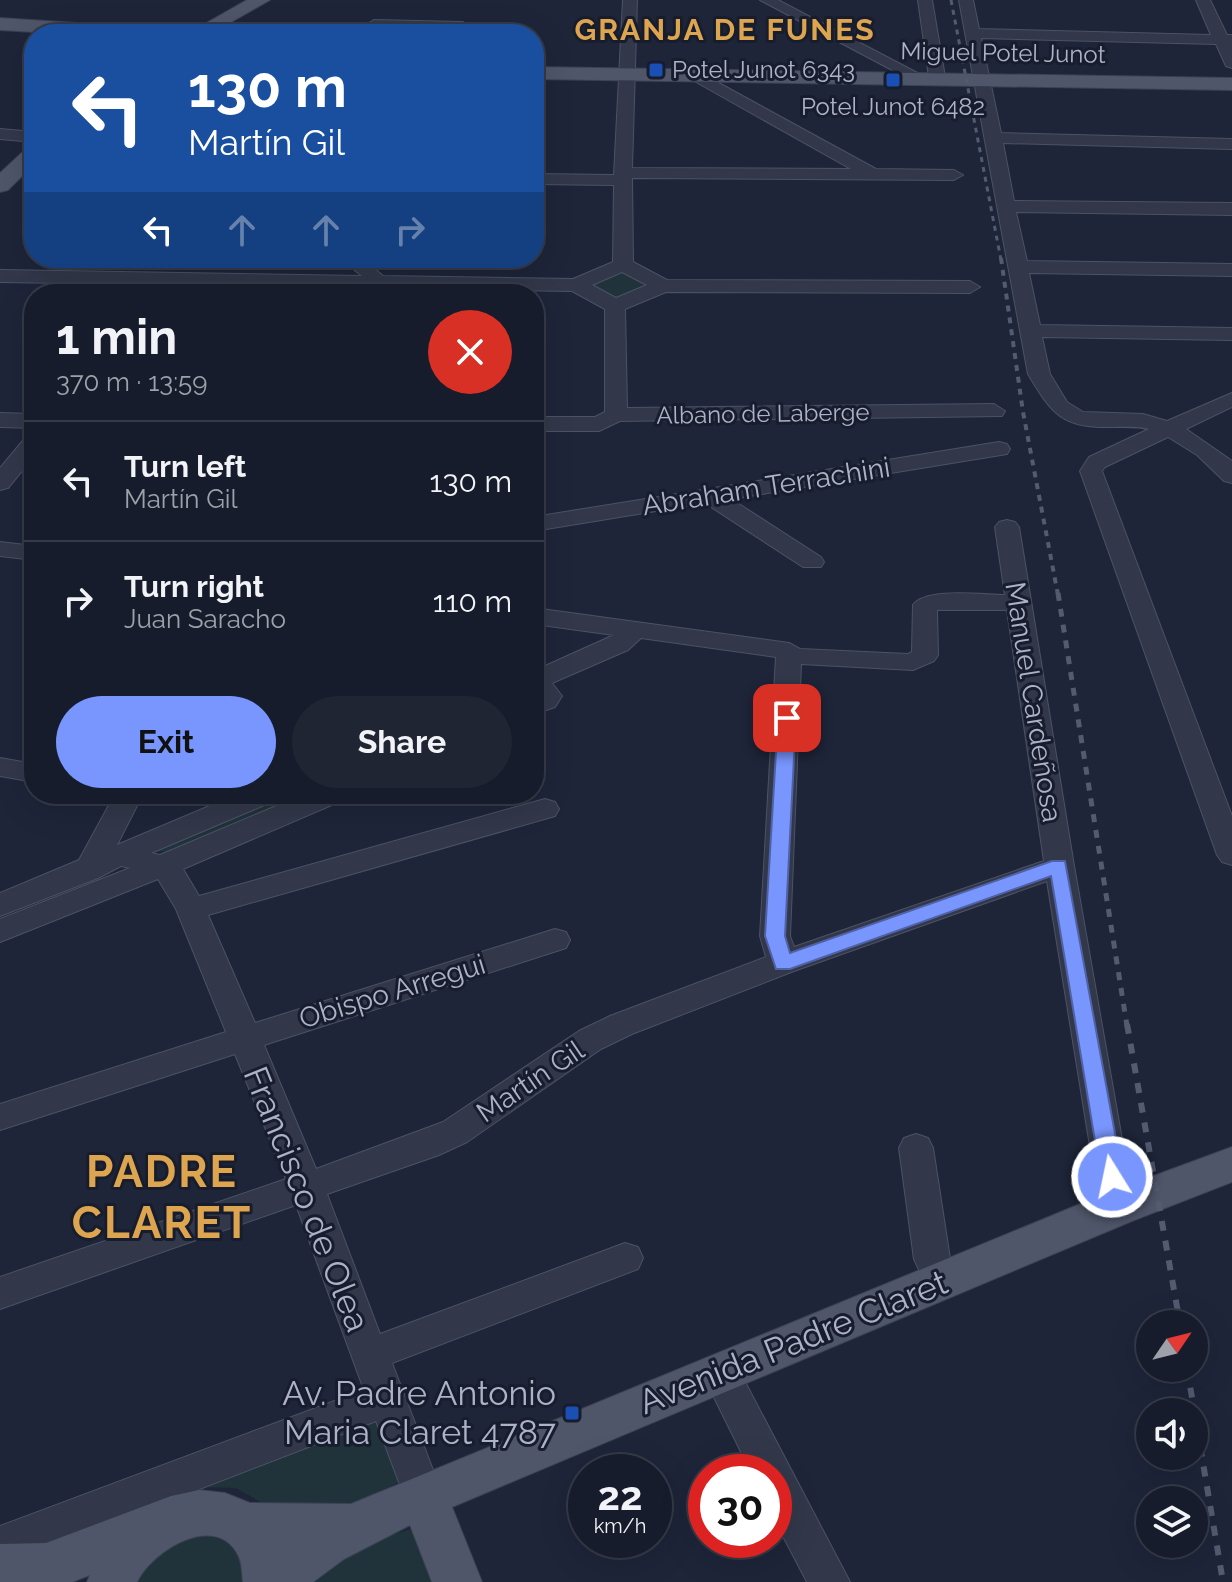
<!DOCTYPE html>
<meta charset="utf-8">
<style>
:root{--surface:#161c2b;--page:#1f2533;--text:#f1f3f6;--muted:#9ea1a9;--line:#353a47;--accent:#7996ff}
body{margin:0;font-family:Raleway,sans-serif;background:var(--page);color:var(--text);height:100vh;display:flex;flex-direction:column;font-size:30px;white-space:nowrap}
*{box-sizing:border-box;margin:0}
p{font-size:26px;color:var(--muted)}
.icon{flex:none;width:44px;height:44px;fill:none;stroke:currentColor;stroke-width:2;stroke-linecap:round;stroke-linejoin:round}
.map{position:relative;flex:1;overflow:hidden}
.details{position:absolute;left:24px;top:284px;width:520px;height:520px;display:flex;flex-direction:column;background:var(--surface);border-radius:32px;box-shadow:0 8px 32px #0002,0 0 0 2px var(--line)}
.details>*{flex:none}
.hud{position:absolute;left:24px;top:24px;width:520px;height:244px;border-radius:32px;box-shadow:0 8px 32px #0002,0 0 0 2px var(--line);background:#1a4fa0;color:#fff;overflow:hidden}
.needle{width:52px;rotate:55deg}
.controls{position:absolute;left:1136px;top:1310px;display:grid;gap:16px}
.controls a{display:grid;place-items:center;width:72px;height:72px;border-radius:50%;background:var(--surface);box-shadow:0 8px 32px #0002,0 0 0 2px var(--line);font-size:40px}
.speed{position:absolute;left:568px;top:1454px;display:flex;gap:16px;font-size:40px;font-weight:700;text-align:center}
.speed>*{display:grid;place-content:center;width:104px;height:104px;border-radius:50%;background:var(--surface);box-shadow:0 8px 32px #0002,0 0 0 2px var(--line);line-height:1}
.speed small{font-size:20px;font-weight:400}
.speed .limit{border:12px solid #d22;background:#fff;color:#111}
.pin{position:absolute;display:grid;place-items:center;width:68px;height:68px;color:#fff;margin:-34px;border-radius:16px;box-shadow:0 4px 12px #0006}
.me{position:absolute;width:88px;margin:-44px;rotate:350deg;stroke-linejoin:round;filter:drop-shadow(0 0 6px #0008)}
.turn{display:flex;align-items:center;gap:28px;height:168px;padding:0 32px;font-size:36px}
.turn .icon{width:104px;height:104px;stroke-width:2.5}
.turn b{display:block;font-size:56px;line-height:68px}
.lanes{display:flex;align-items:center;height:76px;padding:0 32px;background:#0003;justify-content:center;gap:40px;direction:ltr}
.lanes .off{opacity:.35}
.round{display:grid;place-items:center;flex:none;width:84px;height:84px;border-radius:42px;background:var(--page)}
.head{display:flex;align-items:center;justify-content:space-between;height:136px;padding:0 32px}
h1{font-size:48px;font-weight:700;line-height:60px}
.action{display:flex;gap:16px;margin-top:auto;padding:16px 32px}
.action a{flex:1;height:92px;border-radius:48px;background:var(--accent);color:#111;font-size:32px;font-weight:700;line-height:92px;text-align:center}
.action a+a{background:var(--page);color:var(--text)}
ul{padding:0;list-style:none}
li{display:flex;align-items:center;gap:24px;height:120px;padding:0 32px;border-top:2px solid var(--line)}
li div{flex:1}
li b{display:block;font-size:30px}
li em{font-style:normal}
.map>svg:first-child{display:block}
.green{fill:#20333a}
.lines{fill:none;stroke-linecap:round;stroke-linejoin:round}
.minor-casing{stroke:#4c5265;stroke-width:2}
.major-casing{stroke:#3b4153;stroke-width:2}
.minor{fill:#32384a;fill-rule:evenodd}
.major{fill:#4f566a;fill-rule:evenodd}
.rail-far3{stroke:#535b71;stroke-width:3;stroke-dasharray:5 5;stroke-linecap:butt}
.rail-far2{stroke:#535b71;stroke-width:4;stroke-dasharray:6 6;stroke-linecap:butt}
.rail-far1{stroke:#535b71;stroke-width:5;stroke-dasharray:8 8;stroke-linecap:butt}
.rail{stroke:#535b71;stroke-width:6;stroke-dasharray:10 10;stroke-linecap:butt}
.route{fill:#7996ff;stroke:#4f62a6;stroke-width:2}
.transit-dot{fill:#1a4fb4;stroke:#181d2e;stroke-width:3}
.labels{text-anchor:middle;stroke-width:6;stroke-linejoin:round;paint-order:stroke}
.far-street-label{font-size:24px;fill:#acb2c7;stroke:#181d2e}
.far-poi-label{font-size:24px;fill:#acb2c7;stroke:#181d2e;text-anchor:start}
.street-label{font-size:28px;fill:#acb2c7;stroke:#181d2e}
.far-district-label{font-size:30px;font-weight:bold;letter-spacing:2px;fill:#dda550;stroke:#181d2e}
.near-street-label{font-size:34px;fill:#acb2c7;stroke:#181d2e}
.near-poi-label{font-size:34px;fill:#acb2c7;stroke:#181d2e;text-anchor:end}
.near-district-label{font-size:44px;font-weight:bold;letter-spacing:2px;fill:#dda550;stroke:#181d2e}
</style>
<div class="map">
<svg width="1232" height="1582" viewBox="0 0 1232 1582">
<rect width="100%" height="100%" fill="#1e2539"/>
<!-- green -->
<g class="green">
<polygon points="622,267 658,286 617,303 581,284"/>
<polygon points="271,794 315,794 178,852 135,851"/>
<polygon points="381,1412 406,1478 332,1517 302,1519 282,1514 236,1488 200,1487 107,1520 78,1542 65,1548 21,1551"/>
<polygon points="206,1529 237,1546 249,1582 128,1582 137,1563"/>
<polygon points="412,1529 433,1582 306,1582 310,1575 386,1536"/>
</g>
<g class="lines">
<defs>
<g id="minor">
<path d="M623,0H637L632,168L851,169L689,78V72L695,70L876,169L954,170L963,175L954,180L632,178L633,262L667,280L970,281L980,287L970,293L666,292L625,309L627,408L994,404L1005,411L1002,416L620,421L599,431H534V417H595L605,412V309L572,291L0,282V270L362,276L340,258H362L383,276L573,279L613,262L614,185L534,184V174L614,175ZM622,272L647,285L616,298L592,285Z"/>
<polygon points="760,0 778,0 925,77 917,82 911,80"/>
<polygon points="918,0 932,0 945,77 943,80 937,82 929,77"/>
<path d="M959,0H973L979,29L1211,35L1196,0H1210L1227,35H1232V68L1226,66L1216,44L981,38L1001,133L1232,139V149L1003,143L1014,201L1232,203V215L1016,212L1027,261L1232,264V276L1029,273L1040,325L1232,328V340L1042,337L1050,374L1067,402L1083,412L1143,414L1167,421L1232,393V407L1186,429L1232,461V483L1224,481L1197,455L1168,437L1105,467L1102,471L1232,816V865L1222,862L1217,855L1080,471L1089,457L1149,429C1137,426 1124,427 1111,427C1062,428 1052,414 1028,374Z"/>
<polygon points="374,20 463,22 471,27 463,32 369,28 366,25"/>
<polygon points="0,129 34,132 34,142 0,139"/>
<polygon points="0,413 34,414 34,428 0,427"/>
<polygon points="34,435 34,456 8,488 0,490 0,468 26,437"/>
<polygon points="999,442 1007,444 1010,449 1007,454 731,499 821,557 824,562 821,567 803,567 705,503 534,531 534,517"/>
<path d="M1007,520L1015,522L1019,527L1074,866L1134,1208L1129,1218L1117,1223L1105,1218L1100,1208L1047,881L794,971L632,1034L601,1049L467,1142L439,1155L327,1194L380,1334L625,1243L638,1247L643,1258L638,1269L392,1363L443,1496L437,1509L423,1515L409,1509L376,1421L0,1566V1526L364,1390L296,1205L0,1309V1277L286,1179L235,1054L0,1130V1104L226,1032L176,909L158,879L0,942V919L130,868L121,866L98,878L0,916V893L79,860L115,794H143L117,845L238,794H278L274,801L151,853L160,855L305,794H345L341,801L183,869L199,896L545,799L555,802L559,809L555,816L208,915L255,1023L555,929L566,932L570,940L566,948L264,1045L316,1169L443,1122L579,1031L610,1016L766,957L760,936L776,657L641,638L628,650L552,683L562,696L555,707L534,714V671L614,635L534,624V608L789,643L800,649L908,654L912,652L913,605C925,587 984,595 1005,595L995,527L999,522ZM937,610H1007L1044,861L794,947L790,936L801,664L913,670L934,661L938,655Z"/>
<polygon points="0,542 34,546 34,560 0,556"/>
<polygon points="0,758 34,764 34,782 0,776"/>
<polygon points="916,1134 928,1138 933,1148 950,1259 960,1280 955,1291 942,1296 929,1291 914,1259 899,1148 904,1138"/>
<polygon points="720,1354 733,1359 850,1582 807,1582 774,1519 774,1472 751,1472 701,1371 707,1359"/>
</g>
<g id="major">
<polygon points="247,0 270,0 210,34 187,34"/>
<polygon points="0,18 154,28 163,34 68,34 0,30"/>
<polygon points="534,67 1232,78 1232,90 534,79"/>
<polygon points="34,146 34,164 8,190 0,192 0,173 27,148"/>
<path d="M1232,1147V1182L1132,1221L452,1507L482,1582H432L410,1525L344,1559L313,1582H243C242,1574 242,1564 239,1557C218,1510 152,1550 137,1582H87L90,1575L72,1582H0V1544L46,1543L171,1496L199,1490L225,1493L250,1503L351,1504L1102,1195Z"/>
</g>
</defs>
<!-- minor casing -->
<use href="#minor" class="minor-casing"/>
<!-- major casing -->
<use href="#major" class="major-casing"/>
<!-- minor -->
<use href="#minor" class="minor"/>
<!-- major -->
<use href="#major" class="major"/>
<!-- rail-far3 -->
<polyline class="rail-far3" points="951,0 1001,260"/>
<!-- rail-far2 -->
<polyline class="rail-far2" points="1001,258 1023,412 1058,595"/>
<!-- rail-far1 -->
<polyline class="rail-far1" points="1058,593 1127,1026"/>
<!-- rail -->
<g class="rail">
<polyline points="1127,1024 1180,1324"/>
<polyline points="1187,1368 1223,1582"/>
</g>
</g>
<!-- route -->
<polygon class="route" points="787,713 796,718 785,936 790,953 1052,861 1065,861 1123,1177 1120,1184 1112,1186 1104,1184 1101,1177 1051,876 790,969 776,969 765,936 778,718"/>
<!-- markers -->
<g class="transit-dot">
<rect x="648" y="62" width="16" height="16" rx="4"/>
<rect x="885" y="72" width="16" height="16" rx="4"/>
<rect x="564" y="1405" width="16" height="16" rx="4"/>
</g>
<g class="labels">
<!-- far-street labels -->
<g class="far-street-label">
<text transform="translate(1003 53) rotate(1)" y="8">Miguel Potel Junot</text>
<text transform="translate(763 414) rotate(-1)" y="8">Albano de Laberge</text>
</g>
<!-- far-poi labels -->
<g class="far-poi-label">
<text x="672" y="78">Potel Junot 6343</text>
<text x="893" y="115" text-anchor="middle">Potel Junot 6482</text>
</g>
<!-- street labels -->
<g class="street-label">
<text transform="translate(766 486) rotate(-9)" y="10">Abraham Terrachini</text>
<text transform="translate(1034 702) rotate(81)" y="10">Manuel Cardeñosa</text>
<text transform="translate(392 991) rotate(-17)" y="10">Obispo Arregui</text>
<text transform="translate(530 1081) rotate(-34)" y="10">Martín Gil</text>
</g>
<!-- far-district labels -->
<g class="far-district-label">
<text x="725" y="40">GRANJA DE FUNES</text>
</g>
<!-- near-street labels -->
<g class="near-street-label">
<text transform="translate(307 1199) rotate(68)" y="12">Francisco de Olea</text>
<text transform="translate(793 1342) rotate(-22)" y="12">Avenida Padre Claret</text>
</g>
<!-- near-poi labels -->
<g class="near-poi-label">
<text x="556" y="1405">Av. Padre Antonio<tspan x="556" dy="39">Maria Claret 4787</tspan></text>
</g>
<!-- near-district labels -->
<g class="near-district-label">
<text x="162" y="1187">PADRE<tspan x="162" dy="51">CLARET</tspan></text>
</g>
</g>
</svg>
<div class="controls">
<a><svg class="needle" viewBox="-14 -14 28 28"><path d="M0-13l5 13h-10z" fill="#e53935"/><path d="M0 13l5-13h-10z" fill="#9ea1a9"/></svg></a>
<a><svg class="icon" aria-label="sound" viewBox="0 0 24 24"><path d="M4 9h4l5-4v14l-5-4H4zM17 9q2 3 0 6"/></svg></a>
<a><svg class="icon" aria-label="layers" viewBox="0 0 24 24"><path d="M12 4l9 5-9 5-9-5zM3 14l9 5 9-5"/></svg></a>
</div>
<div class="speed"><div>22<small>km/h</small></div><div class="limit">30</div></div>
<div class="pin" style="left:787px;top:718px;background:#d93025"><svg class="icon" aria-label="arrive" viewBox="0 0 24 24"><path d="M6 21V4h12l-3 4 3 4H6"/></svg></div>
<svg class="me" style="left:1112px;top:1177px" viewBox="-20 -20 40 40"><circle r="17" fill="#7996ff" stroke="#fff" stroke-width="3"/><path d="M0-11L8 9 0 5-8 9z" fill="#fff"/></svg>
<div class="hud">
<div class="turn"><svg class="icon" aria-label="left" viewBox="0 0 24 24"><path d="M17 20v-9H6M10 6l-5 5 5 5"/></svg><div><b>130 m</b>Martín Gil</div></div>
<div class="lanes"><svg class="icon" aria-label="left" viewBox="0 0 24 24"><path d="M17 20v-9H6M10 6l-5 5 5 5"/></svg><svg class="icon off" aria-label="ahead" viewBox="0 0 24 24"><path d="M12 20V5M6 11l6-6 6 6"/></svg><svg class="icon off" aria-label="ahead" viewBox="0 0 24 24"><path d="M12 20V5M6 11l6-6 6 6"/></svg><svg class="icon off" aria-label="right" viewBox="0 0 24 24"><path d="M7 20v-9h11M14 6l5 5-5 5"/></svg></div>
</div>
<section class="details">
<div class="head"><div><h1>1 min</h1><p>370 m · 13:59</p></div><a class="round" style="background:#d93025;color:#fff"><svg class="icon" aria-label="close" viewBox="0 0 24 24"><path d="M6 6l12 12M18 6L6 18"/></svg></a></div>
<ul>
<li><svg class="icon" aria-label="left" viewBox="0 0 24 24"><path d="M17 20v-9H6M10 6l-5 5 5 5"/></svg><div><b>Turn left</b><p>Martín Gil</p></div><em>130 m</em></li>
<li><svg class="icon" aria-label="right" viewBox="0 0 24 24"><path d="M7 20v-9h11M14 6l5 5-5 5"/></svg><div><b>Turn right</b><p>Juan Saracho</p></div><em>110 m</em></li>
</ul>
<div class="action"><a>Exit</a><a>Share</a></div>
</section>
</div>
